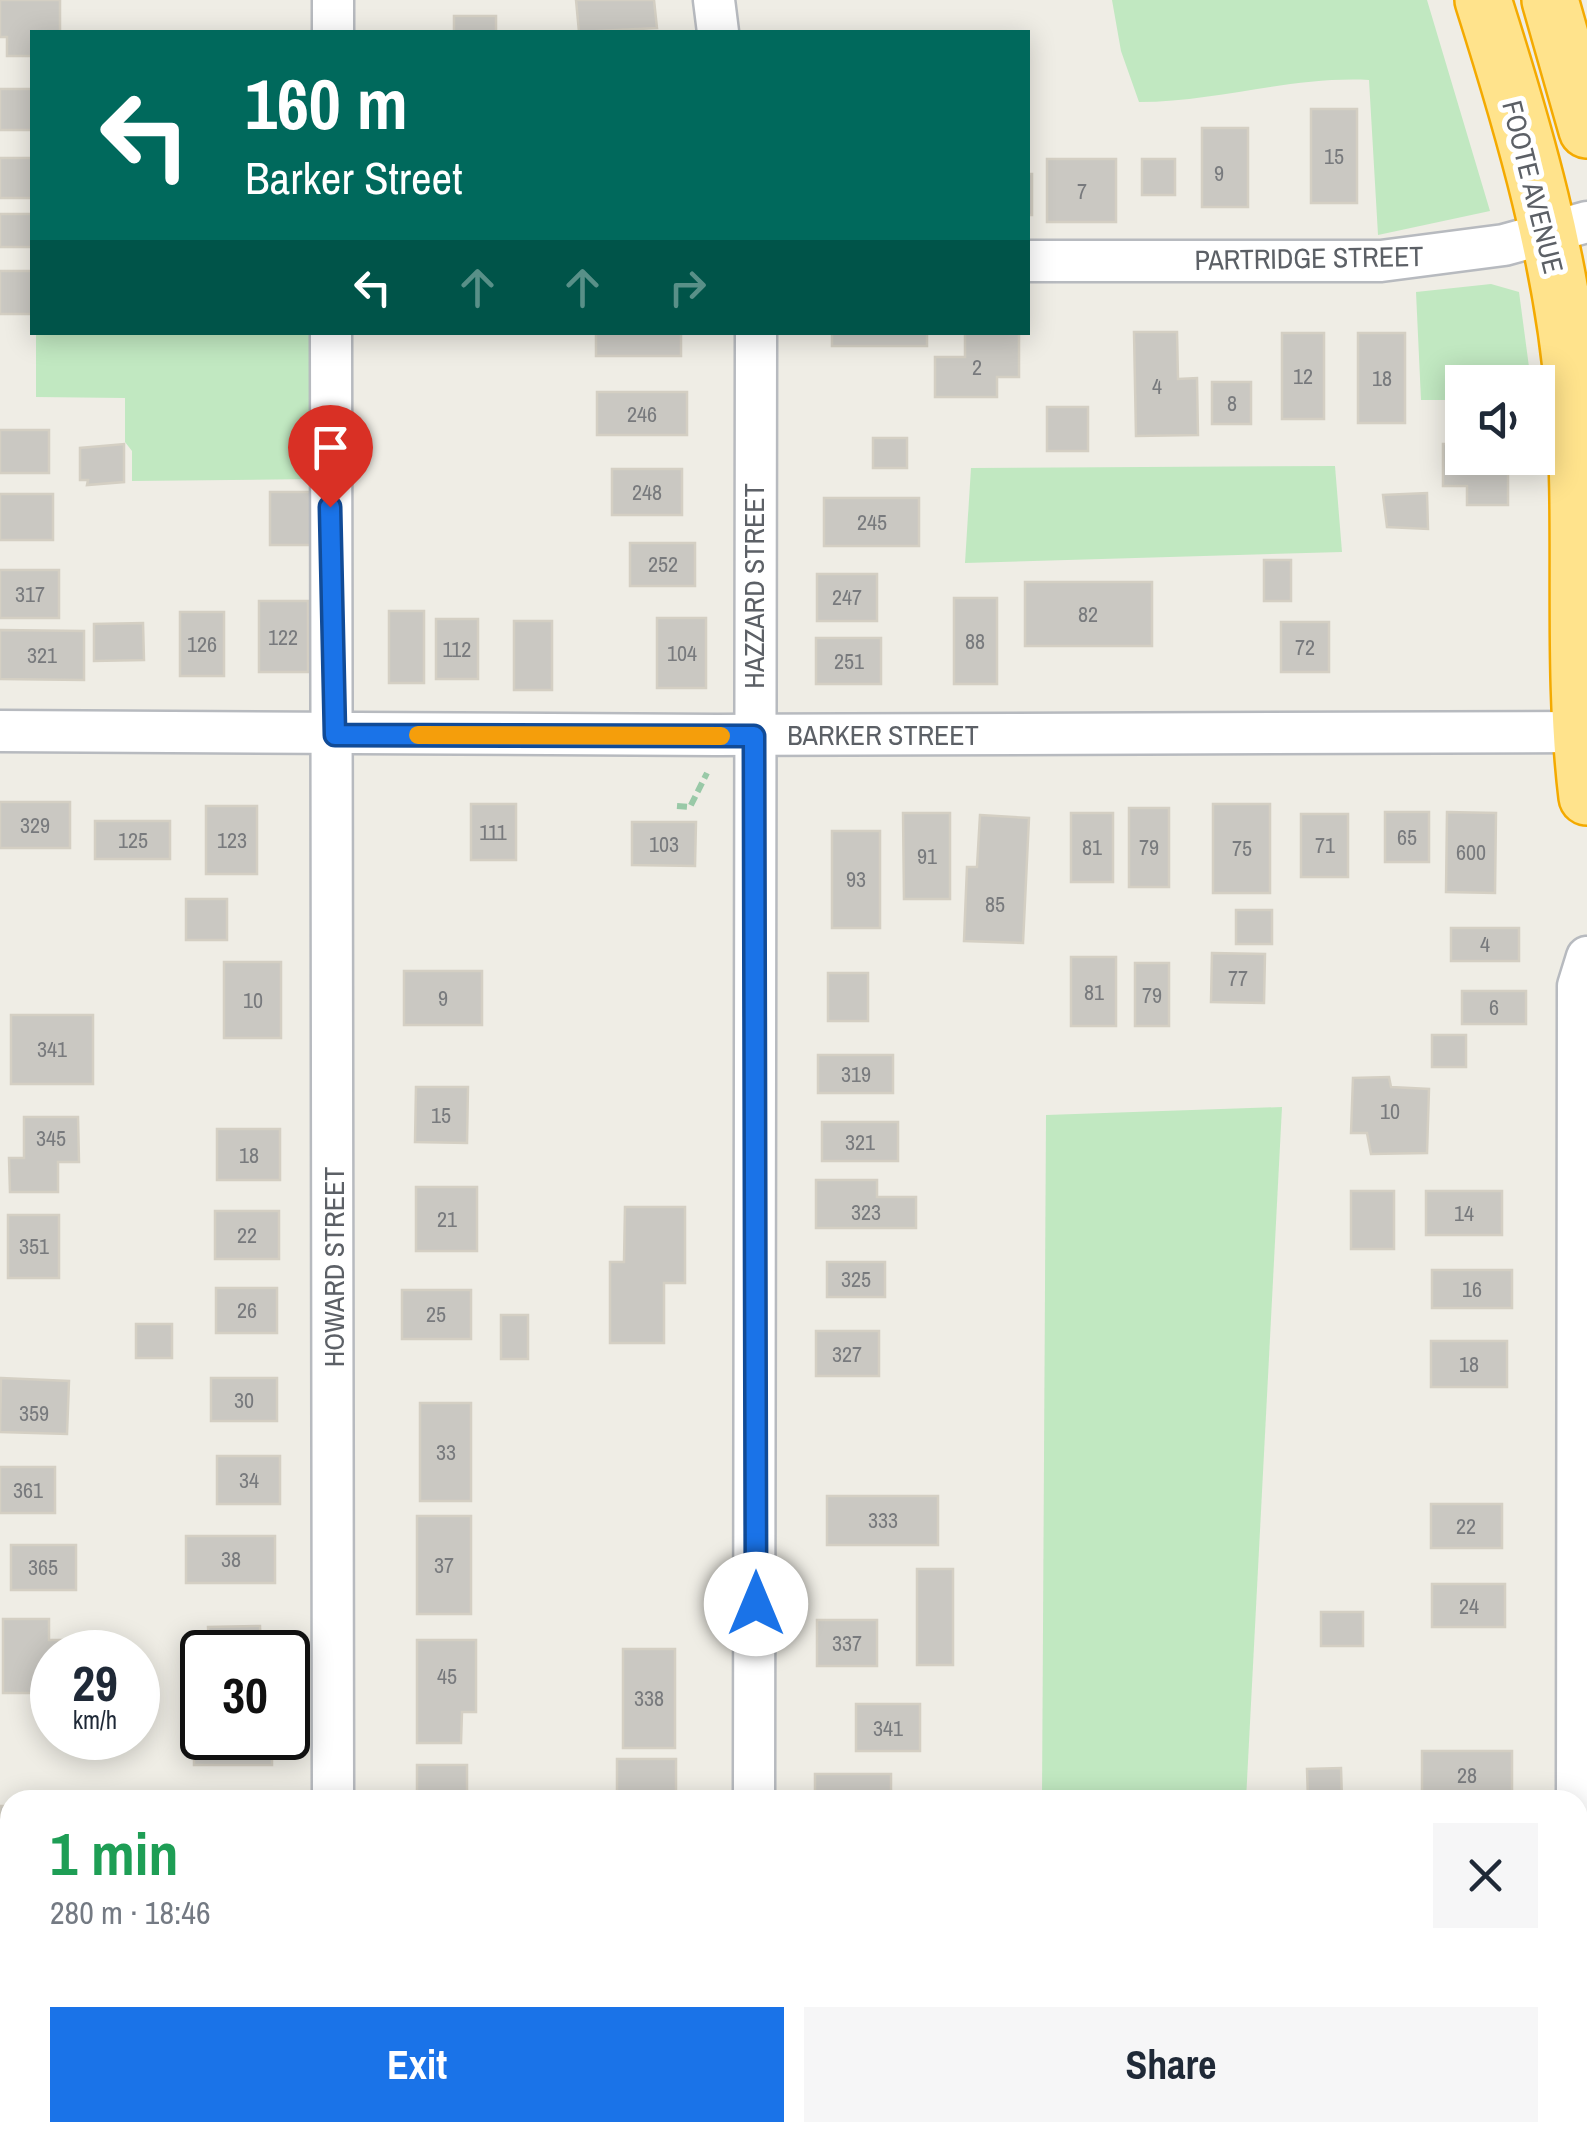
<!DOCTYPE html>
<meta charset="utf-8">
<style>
:root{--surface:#fff;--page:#f6f6f7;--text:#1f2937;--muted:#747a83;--accent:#1a73e8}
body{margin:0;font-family:"Archivo Narrow",sans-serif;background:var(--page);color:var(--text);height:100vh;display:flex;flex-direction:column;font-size:38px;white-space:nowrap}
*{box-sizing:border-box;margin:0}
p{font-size:32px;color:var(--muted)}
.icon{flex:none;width:55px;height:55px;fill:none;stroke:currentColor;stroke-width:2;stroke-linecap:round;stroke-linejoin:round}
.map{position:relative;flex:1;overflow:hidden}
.sheet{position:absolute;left:0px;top:1790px;width:1588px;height:352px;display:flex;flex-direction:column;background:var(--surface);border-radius:30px 30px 0 0;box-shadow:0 5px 25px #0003}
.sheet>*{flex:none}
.top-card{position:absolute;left:30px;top:30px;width:1000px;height:305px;border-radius:0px;box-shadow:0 5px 25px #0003;background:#00695c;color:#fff;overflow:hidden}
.fabs{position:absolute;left:1445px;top:365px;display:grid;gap:20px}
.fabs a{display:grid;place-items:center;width:110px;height:110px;border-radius:0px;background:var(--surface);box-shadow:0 5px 25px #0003;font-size:50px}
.speed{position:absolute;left:30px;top:1630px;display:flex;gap:20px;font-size:50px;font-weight:700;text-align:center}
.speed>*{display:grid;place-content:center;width:130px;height:130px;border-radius:50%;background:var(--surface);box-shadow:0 5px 25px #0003;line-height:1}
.speed small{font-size:25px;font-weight:400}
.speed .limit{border:5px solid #111;border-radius:15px;background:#fff;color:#111}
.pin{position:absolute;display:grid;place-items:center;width:85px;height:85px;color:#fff;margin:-102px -42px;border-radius:50% 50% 50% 0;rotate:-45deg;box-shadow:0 0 10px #0007}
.pin .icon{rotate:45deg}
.me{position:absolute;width:110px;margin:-55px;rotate:0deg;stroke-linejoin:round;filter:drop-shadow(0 0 8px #0008)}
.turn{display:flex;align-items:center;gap:35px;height:210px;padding:0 50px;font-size:45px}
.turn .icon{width:130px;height:130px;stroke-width:2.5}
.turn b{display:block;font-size:70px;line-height:85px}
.lanes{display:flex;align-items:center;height:95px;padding:0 50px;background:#0003;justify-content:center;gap:50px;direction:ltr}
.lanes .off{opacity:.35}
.round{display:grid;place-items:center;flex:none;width:105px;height:105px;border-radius:0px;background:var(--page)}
.head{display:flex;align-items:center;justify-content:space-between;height:170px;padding:0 50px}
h1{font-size:60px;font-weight:700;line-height:75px;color:#1e9e55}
.button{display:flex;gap:20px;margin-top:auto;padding:20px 50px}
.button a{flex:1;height:115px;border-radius:0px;background:var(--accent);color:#fff;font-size:40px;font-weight:700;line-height:115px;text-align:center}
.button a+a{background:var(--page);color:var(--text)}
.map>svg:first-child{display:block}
.green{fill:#c1e8c1}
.building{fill:#cac8c2;stroke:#d4cfc3;stroke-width:2.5}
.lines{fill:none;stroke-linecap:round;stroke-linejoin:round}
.minor-casing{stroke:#b7babf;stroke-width:45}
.highway-casing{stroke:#f4aa00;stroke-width:60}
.path{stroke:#99c9a7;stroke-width:6;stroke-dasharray:10 5;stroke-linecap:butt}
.minor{stroke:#fff;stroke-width:40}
.highway{stroke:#ffe38c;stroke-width:55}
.route-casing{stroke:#114b97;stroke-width:25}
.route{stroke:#1a73e8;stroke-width:18}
.slow{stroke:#f59e0b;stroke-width:18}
.labels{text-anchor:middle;stroke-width:10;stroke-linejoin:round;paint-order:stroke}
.number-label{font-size:22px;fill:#787a7d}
.street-label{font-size:28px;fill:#5c6066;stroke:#fff}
</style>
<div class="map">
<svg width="1587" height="2142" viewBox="0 0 1587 2142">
<rect width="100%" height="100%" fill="#efede5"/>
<!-- green -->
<g class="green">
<path d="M1112,0H1427L1490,211L1378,235L1369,80C1291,76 1217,102 1139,102L1121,51Z"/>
<polygon points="1491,284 1519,292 1531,382 1462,382 1462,400 1421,400 1416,292"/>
<polygon points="36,333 311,333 314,479 132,481 132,451 125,442 125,398 36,397"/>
<polygon points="1335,466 1342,552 965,563 971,468"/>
<polygon points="1282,1107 1246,1800 1042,1800 1046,1115"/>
</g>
<!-- building -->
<g class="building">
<polygon points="0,0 60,0 60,32 32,32 32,56 7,56 7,37 0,37"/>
<polygon points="576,0 654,0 657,28 579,32"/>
<rect x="454" y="16" width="42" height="16"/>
<rect x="0" y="89" width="32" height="41"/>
<rect x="1311" y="109" width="46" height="94"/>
<rect x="1202" y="128" width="46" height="79"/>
<rect x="0" y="158" width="32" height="40"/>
<rect x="1047" y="159" width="69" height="63"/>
<rect x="1142" y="159" width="33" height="36"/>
<rect x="1028" y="174" width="4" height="41"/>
<rect x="0" y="214" width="32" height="33"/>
<rect x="0" y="271" width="32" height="43"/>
<rect x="596" y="332" width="85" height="24"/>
<rect x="832" y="332" width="95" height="14"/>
<polygon points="965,332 1019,332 1019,377 997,377 997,397 935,397 935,357 965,357"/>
<polygon points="1134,332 1177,332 1178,379 1197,378 1198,435 1136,436"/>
<rect x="1282" y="333" width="42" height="86"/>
<rect x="1358" y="333" width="47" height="90"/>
<rect x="1212" y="382" width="39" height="42"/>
<rect x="597" y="392" width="90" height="43"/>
<rect x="1047" y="407" width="41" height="44"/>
<rect x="0" y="430" width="49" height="43"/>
<rect x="873" y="438" width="34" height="30"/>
<polygon points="124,444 124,482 87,485 88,480 80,480 80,448"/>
<polygon points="1443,444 1462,444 1462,458 1508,458 1508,505 1467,505 1467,486 1443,486"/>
<rect x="612" y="469" width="70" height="46"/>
<rect x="270" y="492" width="44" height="53"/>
<polygon points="1427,493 1428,529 1387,527 1383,495"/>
<rect x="0" y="494" width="53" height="46"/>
<rect x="824" y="498" width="95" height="48"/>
<rect x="630" y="543" width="65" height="43"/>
<rect x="1264" y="560" width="27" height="41"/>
<rect x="0" y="570" width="59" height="48"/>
<rect x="817" y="574" width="60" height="47"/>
<rect x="1025" y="582" width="127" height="64"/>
<rect x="954" y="598" width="43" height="86"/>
<rect x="259" y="601" width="49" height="71"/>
<rect x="389" y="611" width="35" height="72"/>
<rect x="180" y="612" width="44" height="64"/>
<rect x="657" y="618" width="49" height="70"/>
<rect x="436" y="619" width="42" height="60"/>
<rect x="514" y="621" width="38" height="69"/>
<rect x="1281" y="622" width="48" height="50"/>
<polygon points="143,623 144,660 94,661 94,624"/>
<polygon points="0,630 84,631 84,680 0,679"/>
<rect x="816" y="638" width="65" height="46"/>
<rect x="0" y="802" width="70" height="46"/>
<rect x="471" y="804" width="45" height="56"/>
<rect x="1213" y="804" width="57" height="89"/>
<rect x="206" y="806" width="51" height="68"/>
<rect x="1129" y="808" width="40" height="79"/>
<rect x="1385" y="812" width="44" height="50"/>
<polygon points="1447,812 1496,813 1495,893 1446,892"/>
<polygon points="903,813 950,813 950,899 904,899"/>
<rect x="1071" y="813" width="42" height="69"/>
<rect x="1301" y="814" width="47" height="63"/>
<polygon points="980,815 1029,818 1023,943 964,941 967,867 977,867"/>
<rect x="95" y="821" width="75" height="38"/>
<polygon points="632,822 696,822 695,866 632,865"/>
<rect x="832" y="831" width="48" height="97"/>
<rect x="186" y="899" width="41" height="41"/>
<rect x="1236" y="910" width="36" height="34"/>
<rect x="1451" y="928" width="68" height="33"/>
<polygon points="1212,953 1265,954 1264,1003 1211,1002"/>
<rect x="1071" y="957" width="45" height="69"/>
<rect x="224" y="962" width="57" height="76"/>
<rect x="1135" y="963" width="34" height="63"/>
<rect x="404" y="971" width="78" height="54"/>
<rect x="828" y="973" width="40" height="48"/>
<rect x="1462" y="991" width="64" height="33"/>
<rect x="11" y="1015" width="82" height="69"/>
<rect x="1432" y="1035" width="34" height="32"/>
<rect x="818" y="1055" width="75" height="38"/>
<polygon points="1389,1077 1391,1087 1429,1089 1427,1153 1371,1154 1367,1133 1351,1133 1353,1078"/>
<polygon points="416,1087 468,1087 467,1143 415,1142"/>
<polygon points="24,1117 78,1117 79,1162 58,1162 58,1192 10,1192 9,1158 24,1158"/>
<rect x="822" y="1122" width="76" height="39"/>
<rect x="217" y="1129" width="63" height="51"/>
<polygon points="816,1180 877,1180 877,1197 916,1197 916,1228 816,1228"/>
<rect x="416" y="1187" width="61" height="64"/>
<rect x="1351" y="1191" width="43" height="58"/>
<rect x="1426" y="1191" width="76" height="44"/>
<polygon points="625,1207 685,1207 685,1283 664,1283 664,1343 610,1343 610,1262 624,1262"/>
<rect x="215" y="1211" width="64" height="48"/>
<rect x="8" y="1215" width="51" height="63"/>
<rect x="827" y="1262" width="58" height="35"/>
<rect x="1432" y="1270" width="80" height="38"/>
<rect x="216" y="1288" width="61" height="45"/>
<rect x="402" y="1290" width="69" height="49"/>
<rect x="501" y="1315" width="27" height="44"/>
<rect x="136" y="1324" width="36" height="34"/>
<rect x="816" y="1331" width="63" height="45"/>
<rect x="1431" y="1341" width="76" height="46"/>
<polygon points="1,1378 69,1381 67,1434 0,1432"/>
<rect x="211" y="1378" width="66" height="43"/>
<rect x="420" y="1403" width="51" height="98"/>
<rect x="217" y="1456" width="63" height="48"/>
<rect x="0" y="1467" width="55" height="46"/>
<rect x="827" y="1496" width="111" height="49"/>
<rect x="1431" y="1504" width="71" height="44"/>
<rect x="417" y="1516" width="54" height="98"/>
<rect x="186" y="1536" width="89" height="47"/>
<rect x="11" y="1545" width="65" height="45"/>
<rect x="917" y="1569" width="36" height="96"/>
<rect x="1432" y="1584" width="73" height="43"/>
<rect x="1321" y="1612" width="42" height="34"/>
<polygon points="3,1619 49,1619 49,1640 73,1640 73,1652 52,1652 52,1693 3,1693"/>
<rect x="817" y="1620" width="60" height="46"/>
<polygon points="260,1626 261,1652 209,1652 208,1627"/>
<polygon points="417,1640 476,1640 476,1712 462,1712 461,1743 417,1743"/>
<rect x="623" y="1649" width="52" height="99"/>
<rect x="856" y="1704" width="64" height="47"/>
<polygon points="194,1719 202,1719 202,1738 272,1738 272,1765 194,1765"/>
<rect x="1422" y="1751" width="90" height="49"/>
<rect x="617" y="1759" width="59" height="41"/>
<rect x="417" y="1765" width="50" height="35"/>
<polygon points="1341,1768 1342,1800 1308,1800 1307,1769"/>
<rect x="815" y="1774" width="76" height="26"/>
<rect x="939" y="1795" width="35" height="5"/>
<rect x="0" y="1806" width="10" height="67"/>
<rect x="0" y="1887" width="10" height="151"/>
</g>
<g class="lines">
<defs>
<g id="minor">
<polyline points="714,0 718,32"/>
<polyline points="333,32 333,0"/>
<polyline points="1028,261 1381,261 1504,245 1587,222"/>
<polyline points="331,332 333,1800"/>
<polyline points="0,731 717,735 1587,732"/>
<polyline points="754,1800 756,332"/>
<polyline points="1577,1800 1578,986 1587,957"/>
<polyline points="0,2110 10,2110"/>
<polyline points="332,2132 332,2142"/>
<polyline points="1161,2132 1161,2142"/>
<polyline points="1575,2132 1575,2142"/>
<polyline points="752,2142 752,2132"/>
</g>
<g id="highway">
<path d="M1483,0C1524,129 1564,265 1574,401C1584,533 1571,665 1587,797"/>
<polyline points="1550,0 1587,130"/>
</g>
</defs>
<!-- minor casing -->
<use href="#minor" class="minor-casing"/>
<!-- highway casing -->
<use href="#highway" class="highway-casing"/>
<!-- path -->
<polyline class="path" points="677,806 690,807 707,773"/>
<!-- minor -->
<use href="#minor" class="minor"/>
<!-- highway -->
<use href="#highway" class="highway"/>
</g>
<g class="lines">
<defs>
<polyline id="route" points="330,507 335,735 754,736 756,1604"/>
</defs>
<!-- route casing -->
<use href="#route" class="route-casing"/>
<!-- route -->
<use href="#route" class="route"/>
<!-- slow -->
<polyline class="slow" points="418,735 721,736"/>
</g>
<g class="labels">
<!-- number labels -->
<g class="number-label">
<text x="1334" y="164">15</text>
<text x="1219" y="181">9</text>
<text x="1082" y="199">7</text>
<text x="977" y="375">2</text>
<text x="1303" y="384">12</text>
<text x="1382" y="386">18</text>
<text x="1157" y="394">4</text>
<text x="1232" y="411">8</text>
<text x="642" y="422">246</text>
<text x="647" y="500">248</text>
<text x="872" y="530">245</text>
<text x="663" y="572">252</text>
<text x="30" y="602">317</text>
<text x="847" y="605">247</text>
<text x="1088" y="622">82</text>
<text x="283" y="645">122</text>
<text x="975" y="649">88</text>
<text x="202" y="652">126</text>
<text x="1305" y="655">72</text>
<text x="457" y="657">112</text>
<text x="682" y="661">104</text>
<text x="42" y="663">321</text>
<text x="849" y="669">251</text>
<text x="35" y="833">329</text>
<text x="493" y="840">111</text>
<text x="1407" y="845">65</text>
<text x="133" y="848">125</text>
<text x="232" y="848">123</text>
<text x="664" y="852">103</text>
<text x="1325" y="853">71</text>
<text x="1092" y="855">81</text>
<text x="1149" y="855">79</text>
<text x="1242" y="856">75</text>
<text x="1471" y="860">600</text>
<text x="927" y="864">91</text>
<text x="856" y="887">93</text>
<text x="995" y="912">85</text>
<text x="1485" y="952">4</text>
<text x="1238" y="986">77</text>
<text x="1094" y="1000">81</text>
<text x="1152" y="1003">79</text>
<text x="443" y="1006">9</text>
<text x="253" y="1008">10</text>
<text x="1494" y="1015">6</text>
<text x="52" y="1057">341</text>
<text x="856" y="1082">319</text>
<text x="1390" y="1119">10</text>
<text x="441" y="1123">15</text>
<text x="51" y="1146">345</text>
<text x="860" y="1150">321</text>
<text x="249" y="1163">18</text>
<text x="866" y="1220">323</text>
<text x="1464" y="1221">14</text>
<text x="447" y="1227">21</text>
<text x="247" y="1243">22</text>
<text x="34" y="1254">351</text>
<text x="856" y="1287">325</text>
<text x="1472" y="1297">16</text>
<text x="247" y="1318">26</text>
<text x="436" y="1322">25</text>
<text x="847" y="1362">327</text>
<text x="1469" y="1372">18</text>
<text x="244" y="1408">30</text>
<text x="34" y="1421">359</text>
<text x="446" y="1460">33</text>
<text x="249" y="1488">34</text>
<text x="28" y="1498">361</text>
<text x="883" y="1528">333</text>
<text x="1466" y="1534">22</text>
<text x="231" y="1567">38</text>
<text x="444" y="1573">37</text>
<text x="43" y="1575">365</text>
<text x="1469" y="1614">24</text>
<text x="847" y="1651">337</text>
<text x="447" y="1684">45</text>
<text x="649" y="1706">338</text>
<text x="888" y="1736">341</text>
<text x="1467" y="1783">28</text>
</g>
<!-- street labels -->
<g class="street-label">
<text transform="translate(1533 187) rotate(76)" y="10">FOOTE AVENUE</text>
<text transform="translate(1309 258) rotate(-1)" y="10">PARTRIDGE STREET</text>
<text transform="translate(754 586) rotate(-90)" y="10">HAZZARD STREET</text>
<text x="883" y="745">BARKER STREET</text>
<text transform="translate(334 1267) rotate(-90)" y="10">HOWARD STREET</text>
</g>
</g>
</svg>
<div class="fabs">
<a><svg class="icon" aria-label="sound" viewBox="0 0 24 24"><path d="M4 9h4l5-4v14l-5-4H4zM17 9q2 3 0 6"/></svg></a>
</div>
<div class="speed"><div>29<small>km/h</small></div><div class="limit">30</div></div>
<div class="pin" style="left:330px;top:507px;background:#d93025"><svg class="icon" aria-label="arrive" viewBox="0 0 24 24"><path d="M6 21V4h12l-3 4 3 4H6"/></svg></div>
<svg class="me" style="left:756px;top:1604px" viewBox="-20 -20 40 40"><circle r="19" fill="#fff"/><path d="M0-13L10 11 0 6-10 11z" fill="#1a73e8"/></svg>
<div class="top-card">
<div class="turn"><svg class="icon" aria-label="left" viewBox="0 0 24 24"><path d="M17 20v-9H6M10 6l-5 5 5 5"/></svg><div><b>160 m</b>Barker Street</div></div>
<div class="lanes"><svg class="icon" aria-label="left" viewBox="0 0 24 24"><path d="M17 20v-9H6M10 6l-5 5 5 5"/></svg><svg class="icon off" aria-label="ahead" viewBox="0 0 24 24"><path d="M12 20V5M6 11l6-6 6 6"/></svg><svg class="icon off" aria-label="ahead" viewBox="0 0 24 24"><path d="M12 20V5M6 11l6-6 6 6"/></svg><svg class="icon off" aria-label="right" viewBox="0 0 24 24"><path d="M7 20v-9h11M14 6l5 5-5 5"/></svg></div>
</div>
<section class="sheet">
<div class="head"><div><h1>1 min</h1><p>280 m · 18:46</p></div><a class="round"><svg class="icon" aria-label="close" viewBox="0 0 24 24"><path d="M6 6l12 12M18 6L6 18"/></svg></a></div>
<div class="button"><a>Exit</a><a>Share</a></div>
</section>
</div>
